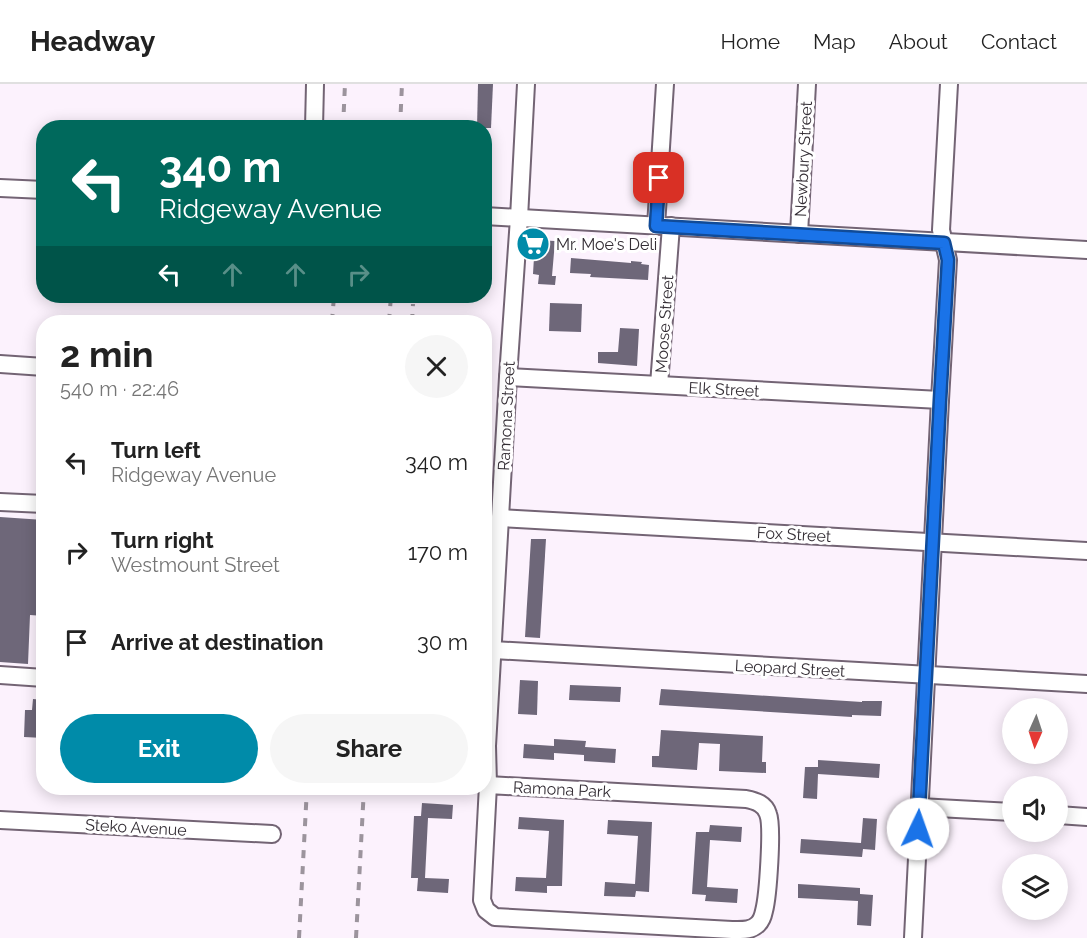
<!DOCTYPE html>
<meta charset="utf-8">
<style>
:root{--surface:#fff;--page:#f6f6f6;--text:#222;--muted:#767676;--line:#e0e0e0;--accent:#008ba9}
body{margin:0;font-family:Raleway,sans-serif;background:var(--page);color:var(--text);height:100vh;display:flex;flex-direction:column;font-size:22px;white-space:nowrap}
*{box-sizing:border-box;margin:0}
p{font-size:20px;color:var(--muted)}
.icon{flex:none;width:33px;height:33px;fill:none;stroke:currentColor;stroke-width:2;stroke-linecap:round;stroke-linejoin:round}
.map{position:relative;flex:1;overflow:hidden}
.panel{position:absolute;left:36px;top:231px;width:456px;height:480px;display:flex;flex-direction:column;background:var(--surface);border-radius:24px;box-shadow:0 3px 15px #0003}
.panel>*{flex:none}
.hud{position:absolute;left:36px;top:36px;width:456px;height:183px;border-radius:24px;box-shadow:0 3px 15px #0003;background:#00695c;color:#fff;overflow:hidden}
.needle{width:39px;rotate:183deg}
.buttons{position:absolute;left:1002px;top:614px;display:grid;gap:12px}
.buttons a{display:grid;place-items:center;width:66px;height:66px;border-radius:50%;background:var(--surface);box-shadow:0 3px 15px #0003;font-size:30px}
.pin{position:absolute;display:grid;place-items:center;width:51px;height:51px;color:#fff;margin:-26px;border-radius:12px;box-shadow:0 3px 9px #0006}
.me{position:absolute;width:66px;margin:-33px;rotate:3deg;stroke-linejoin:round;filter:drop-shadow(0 0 4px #0008)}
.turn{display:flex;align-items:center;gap:21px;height:126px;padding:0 24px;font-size:27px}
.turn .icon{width:78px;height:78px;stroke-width:2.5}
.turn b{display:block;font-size:42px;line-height:51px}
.lanes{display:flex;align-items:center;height:57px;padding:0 24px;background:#0003;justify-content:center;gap:30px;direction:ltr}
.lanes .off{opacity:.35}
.round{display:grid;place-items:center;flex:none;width:63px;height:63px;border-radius:32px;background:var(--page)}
.head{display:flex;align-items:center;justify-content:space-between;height:102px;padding:0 24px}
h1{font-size:36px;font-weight:700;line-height:45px}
.primary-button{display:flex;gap:12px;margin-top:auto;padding:12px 24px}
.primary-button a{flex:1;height:69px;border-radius:36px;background:var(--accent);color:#fff;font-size:24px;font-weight:700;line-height:69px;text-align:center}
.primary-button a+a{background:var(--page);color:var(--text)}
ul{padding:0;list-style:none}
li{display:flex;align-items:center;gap:18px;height:90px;padding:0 24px}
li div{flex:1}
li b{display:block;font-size:22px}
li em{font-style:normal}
header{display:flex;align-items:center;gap:36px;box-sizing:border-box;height:84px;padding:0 30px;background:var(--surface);border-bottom:2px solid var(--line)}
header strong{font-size:28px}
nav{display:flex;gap:33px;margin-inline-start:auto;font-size:21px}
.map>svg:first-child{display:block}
.building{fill:#6e6779}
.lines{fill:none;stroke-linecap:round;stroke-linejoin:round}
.minor-casing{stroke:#736474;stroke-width:20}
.minor{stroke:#fff;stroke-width:16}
.rail{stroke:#9c949d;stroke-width:4;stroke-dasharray:8 8;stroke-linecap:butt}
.route-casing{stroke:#114b97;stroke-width:15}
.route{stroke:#1a73e8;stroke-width:10}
.labels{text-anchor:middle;stroke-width:6;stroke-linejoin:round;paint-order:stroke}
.street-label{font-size:16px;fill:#332d34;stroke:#fff}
.poi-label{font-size:16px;fill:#332d34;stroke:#fff;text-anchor:start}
</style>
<header>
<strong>Headway</strong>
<nav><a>Home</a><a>Map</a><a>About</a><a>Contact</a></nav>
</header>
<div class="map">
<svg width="1087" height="854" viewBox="0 0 1087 854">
<rect width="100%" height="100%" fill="#fcf2fd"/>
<!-- building -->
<g class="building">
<polygon points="478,0 493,0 491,44 477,44"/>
<polygon points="535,156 555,157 552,192 556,192 555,201 538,200 539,191 533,190"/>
<polygon points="571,174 631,179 631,177 642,178 641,180 649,181 648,196 590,193 591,190 570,189"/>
<polygon points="550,219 582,220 581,248 549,247"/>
<polygon points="620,244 639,245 637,282 598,279 598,268 618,268"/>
<polygon points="0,433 44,436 44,532 30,531 28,580 0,578"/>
<polygon points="531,455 546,455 540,554 525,553"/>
<polygon points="520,596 538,597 537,631 518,630"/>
<polygon points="570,601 621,603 620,618 569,616"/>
<polygon points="661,605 862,618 862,617 882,617 881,632 852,631 852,633 659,621"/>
<polygon points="33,615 44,616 44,654 24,653 25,626 32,626"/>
<polygon points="661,646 763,652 762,678 766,678 766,689 719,687 720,660 699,659 697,686 652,683 652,672 659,672"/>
<polygon points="554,655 586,657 585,663 616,665 615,679 584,677 584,671 554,669 554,676 523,674 524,660 554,662"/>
<polygon points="818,676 880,680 879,694 818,690 817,715 803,714 805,683 818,683"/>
<polygon points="422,719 453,721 452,735 428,734 425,794 449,795 448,809 417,807 418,794 411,794 414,732 421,732"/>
<polygon points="519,733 564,736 562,802 547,802 547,809 515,807 516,793 546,794 549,747 518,745"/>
<polygon points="863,734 877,735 875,766 863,765 862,773 800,769 801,755 861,759"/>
<polygon points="608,736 652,738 649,808 636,807 635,813 604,812 605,798 635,800 638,752 607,750"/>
<polygon points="710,741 742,743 741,758 710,756 707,803 738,805 737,819 705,817 706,811 692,810 696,748 709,748"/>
<polygon points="798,800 860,804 860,810 873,811 871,842 857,841 858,817 798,814"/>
</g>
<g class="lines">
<defs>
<g id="minor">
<polyline points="314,44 315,0"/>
<polyline points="0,104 44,106"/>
<polyline points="484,132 1087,166"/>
<polyline points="656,142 665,0"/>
<polyline points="799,150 807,0"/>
<polyline points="0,280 44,283"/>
<polyline points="508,293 940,316"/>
<polyline points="659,301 671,142"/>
<polyline points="0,418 44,420"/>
<polyline points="500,434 1087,467"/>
<polyline points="493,566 1087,600"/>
<polyline points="0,591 44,594"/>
<path d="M488,701L746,715C756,717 765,720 768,730C773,742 768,812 764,827C763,832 762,836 758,840C751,847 742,846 732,846L495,833L486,826L482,816Z"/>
<polyline points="488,701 487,662 508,293 519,134 526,0"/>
<polyline points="919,723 1012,728"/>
<polyline points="1058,731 1087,733"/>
<polyline points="0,736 272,750"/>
<polyline points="913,854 940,316 948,176 941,146 949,0"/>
</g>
</defs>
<!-- minor casing -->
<use href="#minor" class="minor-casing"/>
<!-- minor -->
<use href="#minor" class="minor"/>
<!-- rail -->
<g class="rail">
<polyline points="343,44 345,0"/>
<polyline points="400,44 402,0"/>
<polyline points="332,238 334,212"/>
<polyline points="389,238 391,212"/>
<polyline points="412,238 413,220"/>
<polyline points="299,854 307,704"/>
<polyline points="356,854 364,704"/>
</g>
</g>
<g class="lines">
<defs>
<polyline id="route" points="659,94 656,142 944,159 948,176 940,316 918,745"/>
</defs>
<!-- route casing -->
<use href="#route" class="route-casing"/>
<!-- route -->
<use href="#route" class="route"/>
</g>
<!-- icons -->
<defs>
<symbol id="supermarket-disc" viewBox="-11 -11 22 22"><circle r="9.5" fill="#008ba9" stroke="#fff"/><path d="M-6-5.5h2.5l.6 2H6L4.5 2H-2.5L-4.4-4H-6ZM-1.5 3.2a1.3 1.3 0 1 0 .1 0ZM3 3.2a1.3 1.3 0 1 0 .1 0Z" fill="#fff"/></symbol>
</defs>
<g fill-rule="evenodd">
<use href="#supermarket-disc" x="514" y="141" width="38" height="38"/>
</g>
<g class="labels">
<!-- street labels -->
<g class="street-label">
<text transform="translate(803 75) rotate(-87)" y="6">Newbury Street</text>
<text transform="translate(664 240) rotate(-86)" y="6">Moose Street</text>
<text transform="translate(724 305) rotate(3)" y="6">Elk Street</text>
<text transform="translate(506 332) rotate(-87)" y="6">Ramona Street</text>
<text transform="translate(794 450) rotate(3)" y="6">Fox Street</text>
<text transform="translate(790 584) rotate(3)" y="6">Leopard Street</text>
<text transform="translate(562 705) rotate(3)" y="6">Ramona Park</text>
<text transform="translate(136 743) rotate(3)" y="6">Steko Avenue</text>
</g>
<!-- poi labels -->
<g class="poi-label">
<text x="556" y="166">Mr. Moe's Deli</text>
</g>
</g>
</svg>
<div class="buttons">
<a><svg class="needle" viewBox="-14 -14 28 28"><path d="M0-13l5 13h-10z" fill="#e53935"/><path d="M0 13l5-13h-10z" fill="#767676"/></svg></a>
<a><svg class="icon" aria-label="sound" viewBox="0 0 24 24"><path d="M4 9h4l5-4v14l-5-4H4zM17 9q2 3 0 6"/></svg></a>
<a><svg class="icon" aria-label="layers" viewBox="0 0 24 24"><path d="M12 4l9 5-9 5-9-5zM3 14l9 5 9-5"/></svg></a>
</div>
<div class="pin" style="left:659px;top:94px;background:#d93025"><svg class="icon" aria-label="arrive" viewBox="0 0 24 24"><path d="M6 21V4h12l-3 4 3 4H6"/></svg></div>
<svg class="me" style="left:918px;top:745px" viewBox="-20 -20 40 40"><circle r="19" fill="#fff"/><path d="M0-13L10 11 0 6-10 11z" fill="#1a73e8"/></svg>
<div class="hud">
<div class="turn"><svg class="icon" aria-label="left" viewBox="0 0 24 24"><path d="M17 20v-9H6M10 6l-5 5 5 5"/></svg><div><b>340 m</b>Ridgeway Avenue</div></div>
<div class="lanes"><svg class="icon" aria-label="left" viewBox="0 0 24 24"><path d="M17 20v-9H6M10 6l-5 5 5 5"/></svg><svg class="icon off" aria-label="ahead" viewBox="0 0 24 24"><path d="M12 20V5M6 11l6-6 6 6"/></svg><svg class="icon off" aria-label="ahead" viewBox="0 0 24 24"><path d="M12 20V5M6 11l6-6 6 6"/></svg><svg class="icon off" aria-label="right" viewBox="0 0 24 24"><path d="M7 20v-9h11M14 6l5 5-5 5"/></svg></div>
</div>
<section class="panel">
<div class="head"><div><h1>2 min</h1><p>540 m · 22:46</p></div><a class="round"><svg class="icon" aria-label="close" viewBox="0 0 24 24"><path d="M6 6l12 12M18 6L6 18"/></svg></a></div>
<ul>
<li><svg class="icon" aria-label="left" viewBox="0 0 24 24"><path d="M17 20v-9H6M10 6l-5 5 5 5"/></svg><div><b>Turn left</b><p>Ridgeway Avenue</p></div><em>340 m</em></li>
<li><svg class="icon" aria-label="right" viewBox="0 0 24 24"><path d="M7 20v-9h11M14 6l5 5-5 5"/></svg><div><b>Turn right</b><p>Westmount Street</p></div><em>170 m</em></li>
<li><svg class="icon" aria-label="arrive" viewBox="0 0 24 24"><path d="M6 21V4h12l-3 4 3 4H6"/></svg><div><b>Arrive at destination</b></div><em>30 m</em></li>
</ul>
<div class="primary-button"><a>Exit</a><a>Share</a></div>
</section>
</div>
